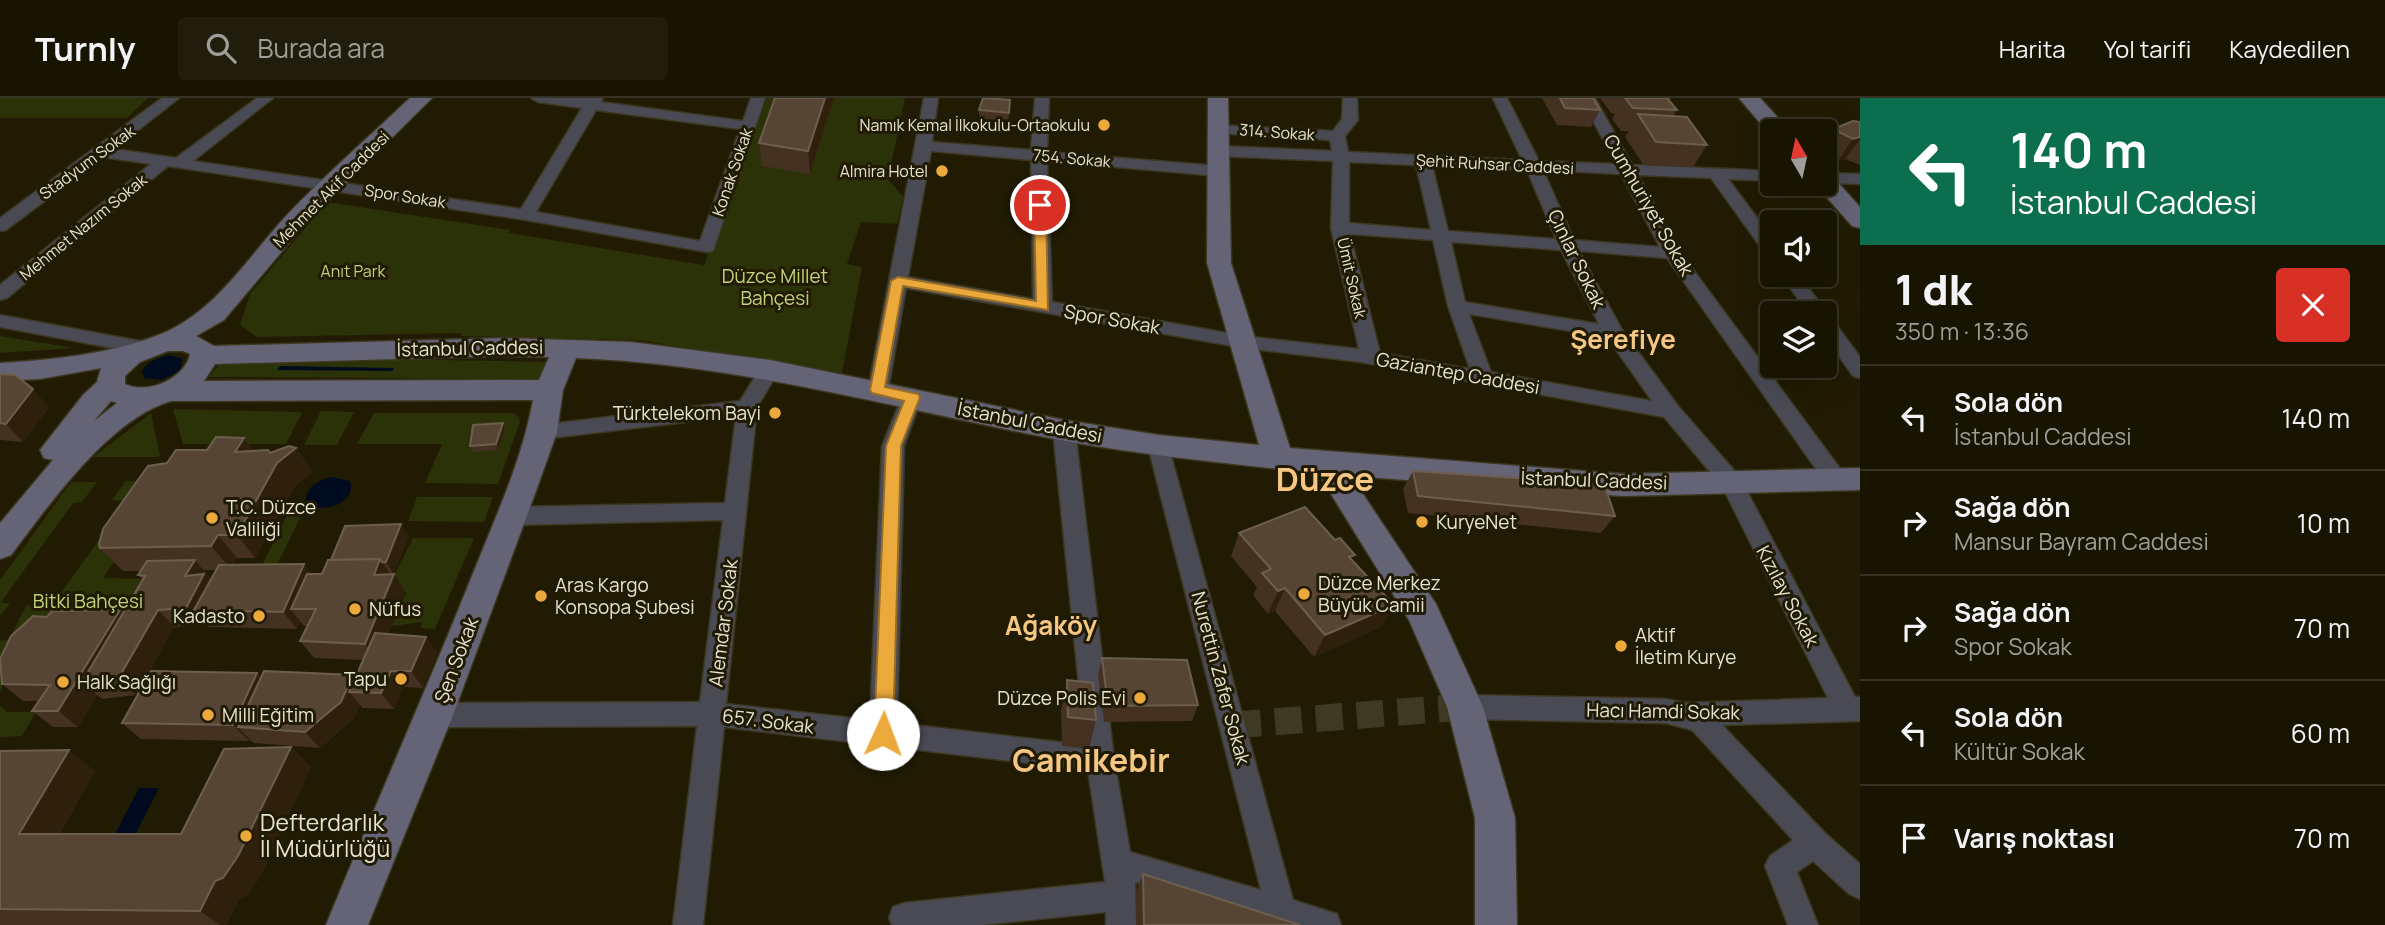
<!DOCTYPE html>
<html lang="tr">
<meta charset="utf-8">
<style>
:root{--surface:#181402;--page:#211d0c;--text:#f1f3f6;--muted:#9f9e99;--line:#363324}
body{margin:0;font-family:Manrope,sans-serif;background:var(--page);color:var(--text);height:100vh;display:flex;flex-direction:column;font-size:26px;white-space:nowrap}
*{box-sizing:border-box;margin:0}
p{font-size:23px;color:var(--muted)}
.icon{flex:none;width:38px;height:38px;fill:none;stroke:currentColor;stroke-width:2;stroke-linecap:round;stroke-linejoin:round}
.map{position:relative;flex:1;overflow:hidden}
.sheet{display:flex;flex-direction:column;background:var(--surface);width:525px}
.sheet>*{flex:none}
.top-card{background:#0b6e4f;color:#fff;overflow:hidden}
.needle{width:46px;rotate:351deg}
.fabs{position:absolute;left:1760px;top:21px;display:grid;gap:14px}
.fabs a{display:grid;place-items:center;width:77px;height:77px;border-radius:7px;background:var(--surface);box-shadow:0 7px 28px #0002,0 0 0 2px var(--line);font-size:35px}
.pin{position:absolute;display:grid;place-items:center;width:60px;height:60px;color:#fff;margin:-30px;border:4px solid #fff;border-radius:50%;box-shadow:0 2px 7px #0007}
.me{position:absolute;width:77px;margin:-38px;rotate:2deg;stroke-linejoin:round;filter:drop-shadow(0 0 5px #0008)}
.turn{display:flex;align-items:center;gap:24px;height:147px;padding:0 35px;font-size:32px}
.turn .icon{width:91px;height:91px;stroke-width:2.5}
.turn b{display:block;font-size:49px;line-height:60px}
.round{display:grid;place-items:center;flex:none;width:74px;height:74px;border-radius:7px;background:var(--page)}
.overview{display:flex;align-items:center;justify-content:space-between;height:119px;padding:0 35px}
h1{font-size:42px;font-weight:800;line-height:52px}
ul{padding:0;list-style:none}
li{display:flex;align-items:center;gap:21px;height:105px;padding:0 35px;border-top:2px solid var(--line)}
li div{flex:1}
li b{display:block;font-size:26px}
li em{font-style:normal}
header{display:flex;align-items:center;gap:42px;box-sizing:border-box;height:98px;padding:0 35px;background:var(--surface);border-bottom:2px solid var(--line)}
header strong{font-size:33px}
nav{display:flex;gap:38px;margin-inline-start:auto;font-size:24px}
.search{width:490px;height:63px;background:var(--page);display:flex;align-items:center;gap:18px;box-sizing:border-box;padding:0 24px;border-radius:7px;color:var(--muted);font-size:26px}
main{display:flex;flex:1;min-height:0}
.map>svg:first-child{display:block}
.green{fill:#2c3208}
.water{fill:#000b1f}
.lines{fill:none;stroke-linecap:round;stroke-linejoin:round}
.street-tunnel{stroke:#3e3922;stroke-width:27;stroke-dasharray:27 14;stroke-linecap:butt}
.street-casing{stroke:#3c371f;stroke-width:3}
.secondary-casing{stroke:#3c371f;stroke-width:3}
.street{fill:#4a4a55;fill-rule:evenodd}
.secondary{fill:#656476;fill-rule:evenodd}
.wall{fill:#453121;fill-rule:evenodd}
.shaded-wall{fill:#2f200c}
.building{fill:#564534;stroke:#6d5e4d;stroke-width:2}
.route{fill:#eca93b;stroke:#996e26;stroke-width:2}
.poi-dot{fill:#eca93b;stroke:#201b02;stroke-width:2.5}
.labels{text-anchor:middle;stroke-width:6;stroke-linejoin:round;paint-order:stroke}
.far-poi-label{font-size:16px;fill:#e6e4d4;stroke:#201b02;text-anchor:end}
.far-street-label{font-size:16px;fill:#e6e4d4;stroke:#201b02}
.far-park-label{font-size:16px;fill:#c3d27a;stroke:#201b02}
.street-label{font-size:19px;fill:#e6e4d4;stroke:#201b02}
.park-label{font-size:19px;fill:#c3d27a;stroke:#201b02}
.poi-label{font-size:19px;fill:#e6e4d4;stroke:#201b02;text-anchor:start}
.near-poi-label{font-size:23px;fill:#e6e4d4;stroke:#201b02;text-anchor:start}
.district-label{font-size:26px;font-weight:bold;fill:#f6c683;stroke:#201b02}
.near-district-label{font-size:32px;font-weight:bold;fill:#f6c683;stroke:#201b02}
.town-label{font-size:33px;font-weight:bold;fill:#f6c683;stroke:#201b02}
</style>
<header>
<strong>Turnly</strong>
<div class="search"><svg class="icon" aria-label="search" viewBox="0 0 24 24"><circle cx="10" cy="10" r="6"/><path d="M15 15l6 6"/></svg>Burada ara</div>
<nav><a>Harita</a><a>Yol tarifi</a><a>Kaydedilen</a></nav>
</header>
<main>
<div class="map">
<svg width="1860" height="827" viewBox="0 0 1860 827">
<rect width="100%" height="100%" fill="#201b02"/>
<!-- green -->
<g class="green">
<polygon points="0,0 148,0 127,20 0,20"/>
<polygon points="767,0 905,0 888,81 903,99 897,126 861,124 847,166 862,169 842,275 637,242 461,238 461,235 257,239 240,227 250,196 327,104 510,132 509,135 704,167"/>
<polygon points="0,238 75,250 0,255"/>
<polygon points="273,259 547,264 541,281 209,279 223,261"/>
<polygon points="173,311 302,314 286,346 183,346"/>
<polygon points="321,313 354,314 337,347 304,347"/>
<polygon points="151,315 160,359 93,359"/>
<polygon points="374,315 513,315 519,319 520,324 498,386 425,385 442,346 357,346"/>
<polygon points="126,383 171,384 103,480 147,481 116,527 5,579 0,595 0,543 9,541 27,506 35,512 48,513 127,403 112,402"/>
<polygon points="71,384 97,384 82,404 73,405 1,504 10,506 0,518 0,482"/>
<polygon points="417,399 493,399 484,424 408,423"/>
<polygon points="292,408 303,414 272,477 257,477"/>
<polygon points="413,440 474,440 435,531 421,530 422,524 392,528 406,494 385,494"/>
<polygon points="0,608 7,614 36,614 22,638 0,639"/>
</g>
<!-- water -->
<g class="water">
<path d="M169,257L183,261L180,273L162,282L144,280L142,273C148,263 158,260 169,257Z"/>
<polygon points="280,268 394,270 392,273 277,272"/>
<path d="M332,379L350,383C357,405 325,415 309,407L306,403C306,388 319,382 332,379Z"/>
<polygon points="139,690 159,690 135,737 114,738"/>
</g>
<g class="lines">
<!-- street-tunnel -->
<polyline class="street-tunnel" points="1234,627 1465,609"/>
<defs>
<g id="street">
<path d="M162,0H179L114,51L176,60L257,0H273L193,63L521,111L582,10L538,4L531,0H603L601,4L743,23L751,0H765L713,153L707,154L526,122L168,68L7,200L0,202V187L151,66L103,59L6,132L0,133V120ZM596,12L740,31L700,143L536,114Z"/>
<path d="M924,0H938L932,44L1031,52L1035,0H1049L1047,54L1219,68L1227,73L1219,78L1047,63L1052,204L1244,238L1359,251L1331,130L1333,63L1218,58L1210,53L1218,48L1332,53L1330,42L1218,35L1210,30L1213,27L1333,33L1342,21L1343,0H1357L1358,22L1345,38L1348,54L1522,62L1493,0H1507L1539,63L1616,66L1581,0H1595L1632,67L1773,73V83L1728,81L1773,141V159L1767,158L1711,80L1638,77L1680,154L1844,376L1847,382L1844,388L1836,390L1828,388L1667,160L1579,153L1622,232L1678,308L1739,378L1855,599H1860V623L1722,627L1825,735L1860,766V801L1849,796L1813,763L1797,774L1818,827H1788L1765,768L1770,758L1793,742L1692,632L1666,625L1465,621L1456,617L1452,609L1456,601L1465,597L1666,601L1685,605L1828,600L1722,388L1664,319L1361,264L1244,250L906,190L888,292L885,297H871L868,292ZM931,53L1031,62L1033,201L908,179ZM1349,64L1416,67L1431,132L1349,125ZM1432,67L1527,72L1556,141L1448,133ZM1543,72L1621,76L1660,149L1574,142ZM1350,136L1433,142L1448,208L1470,271L1380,255ZM1451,144L1561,152L1599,226L1465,204ZM1469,216L1607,239L1652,303L1491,274Z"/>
<polygon points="1825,31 1860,32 1860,42 1825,41 1825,33 1819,33"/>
<polygon points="1825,75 1860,76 1860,86 1825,85"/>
<polygon points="1781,177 1799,177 1827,215 1825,218 1825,215 1808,215"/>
<polygon points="0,217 145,244 152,245 155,250 152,255 145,256 0,229"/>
<polygon points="1825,219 1832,221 1860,259 1860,280 1853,278 1825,239"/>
<polygon points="770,264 777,266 780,271 757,309 726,606 870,622 882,348 902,299 905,294 919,294 922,299 904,348 897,625 1085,647 1053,332 1057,327 1064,325 1071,327 1075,332 1114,661 1130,754 1261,792 1148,348 1151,343 1159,340 1167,343 1293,802 1337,816 1341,827 1276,827 1135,784 1136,827 1106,827 1106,814 982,827 892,827 889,820 893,809 904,805 1105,784 1088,672 724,629 703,827 673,827 697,628 435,629 426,625 422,617 426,609 435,605 700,604 723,422 512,427 504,424 501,418 504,412 512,409 725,405 736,318 542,341 534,339 531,334 534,329 542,327 740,303 763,266"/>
</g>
<g id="secondary">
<path d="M410,0H432L305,126L224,222L196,238L214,248L506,240L631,244L770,262L1064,322L1159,337L1259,347L1207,165L1208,0H1228L1231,165L1290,350L1623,376L1860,370V392L1623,398L1351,378L1436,506L1483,609L1515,720L1517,827H1475V720L1447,609L1409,522L1318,375C1233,366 1149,358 1066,343C903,313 743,266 576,260L563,292L557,334L536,393L453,617L368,827H326C374,710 425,595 472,478C495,420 522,363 533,302L171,303C109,321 49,407 11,457L0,461V425L53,362L44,360L40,352L83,297L97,284L101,270L40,281L0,283V265C52,262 108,256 156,238C214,217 247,160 287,117C326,76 369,39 410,0ZM168,253H183L190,256C185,281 147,297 125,286V278L140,264ZM506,258L549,259L539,282L204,283L215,266ZM111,303L117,305L94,323Z"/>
<polygon points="1739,0 1760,0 1790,33 1773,33 1771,38"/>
<polygon points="1825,77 1833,79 1860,109 1860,130 1852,128 1815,86 1825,86"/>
</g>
</defs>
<!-- street casing -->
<use href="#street" class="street-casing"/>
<!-- secondary casing -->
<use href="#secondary" class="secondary-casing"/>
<!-- street -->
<use href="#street" class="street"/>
<!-- secondary -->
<use href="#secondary" class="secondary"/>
</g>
<!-- wall -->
<g class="wall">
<polygon points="834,0 810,76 762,68 759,45"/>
<polygon points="1542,0 1593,0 1600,12 1591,29 1557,27"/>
<polygon points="1600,0 1671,0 1670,3 1677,12 1673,18 1707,47 1693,69 1643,66 1625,39 1629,33 1621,33 1612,21 1615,16 1611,15"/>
<polygon points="1010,2 1008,27 979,24 979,12"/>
<polygon points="1860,24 1860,67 1845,61 1837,64 1825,58 1825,43 1833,31"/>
<polygon points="0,276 49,309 23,344 0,342"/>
<polygon points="503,325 505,331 498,352 473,354 470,348"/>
<path d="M296,350L312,374L294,389L255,460H237L233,466L312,476H322L331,462L401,426L409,438L393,476L405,493L388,536L426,539L437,555L423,590L403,589L394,611L362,610L360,607L354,620L320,650L254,645L250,642L249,643L141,641L122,625L257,575L261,580L353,577L355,580L363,562L314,560L300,543L307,528H304L300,523L297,531L209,529L204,524L202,527L174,529L136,597L102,601L97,597L78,629H53L32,613L39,603H23L2,586L120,512L123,516L143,482L138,477L140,473H123L100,450L254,353L270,355ZM203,472H216L210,483L209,482L210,480Z"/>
<polygon points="1413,373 1615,418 1601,435 1408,415 1403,391"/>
<polygon points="1239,435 1352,463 1394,507 1381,529 1314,559 1275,513 1268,516 1253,497 1257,489 1231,458"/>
<polygon points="1102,560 1198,607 1192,623 1104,624 1098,577"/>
<polygon points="1067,582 1096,622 1089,651 1062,648 1061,612"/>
<polygon points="291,649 311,669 261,777 247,798 239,801 226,827 0,827 0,654 95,673 59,736 181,736"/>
<polygon points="1143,776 1300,827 1137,827 1136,794"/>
</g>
<!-- shaded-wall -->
<g class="shaded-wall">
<polygon points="825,0 834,0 810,76 808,53"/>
<polygon points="1860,39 1860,41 1845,61 1837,64 1853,41"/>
<polygon points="33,291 49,309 23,344 6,326"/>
<polygon points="503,325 505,331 498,352 496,346"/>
<polygon points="244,340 261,363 235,354"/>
<polygon points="296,350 312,374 294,389 255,460 237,437 277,365"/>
<polygon points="401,426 409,438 393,476 386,464"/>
<polygon points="218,437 237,460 231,471 211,448"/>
<polygon points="380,461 392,478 374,477"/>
<polygon points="195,462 210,480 209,482 219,494 194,512 204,524 202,527 186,510 185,478"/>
<polygon points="304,466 317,483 291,511 300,523 297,531 283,514"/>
<polygon points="394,476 405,493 377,563 365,546"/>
<polygon points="1285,490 1275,513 1268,516 1278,493"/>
<polygon points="1394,507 1381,529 1314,559 1325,537"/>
<polygon points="120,512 137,530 82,584 97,597 78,629 58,613"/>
<polygon points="158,512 174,529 136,597 118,581"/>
<polygon points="426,539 437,555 423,590 411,573"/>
<polygon points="391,573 403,589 394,611 381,595"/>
<polygon points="257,575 272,592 238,629 250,642 249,643 233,627"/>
<polygon points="353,577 366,594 349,594 360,607 354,620 320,650 305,634"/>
<polygon points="291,649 311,669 261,777 247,798 239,801 226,827 220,827 200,813"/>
<polygon points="69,652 95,673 48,754 19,736"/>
</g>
<!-- building -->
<g class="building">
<polygon points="775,0 825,0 808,53 759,45"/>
<polygon points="983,0 1010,2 1009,15 979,12"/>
<polygon points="1560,0 1593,0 1600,12 1565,10"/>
<polygon points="1625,0 1667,0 1677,12 1633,10"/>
<polygon points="1638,16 1687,19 1707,47 1656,44"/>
<polygon points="1853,23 1860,24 1860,39 1853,41 1833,31"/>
<polygon points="0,276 15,277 33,291 6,326 0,325"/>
<polygon points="503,325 496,346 470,348 473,327"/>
<polygon points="216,339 244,340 235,354 268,352 270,355 289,348 296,350 277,365 237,437 218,437 211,448 100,450 99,446 103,431 148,368 167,365 176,352 207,352"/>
<polygon points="1413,373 1604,386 1615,418 1418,398"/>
<polygon points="1305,409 1335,442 1340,440 1355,457 1349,459 1394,507 1325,537 1285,490 1278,493 1262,475 1271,471 1239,435"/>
<polygon points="401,426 386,464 382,464 380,461 331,462 345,428"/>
<polygon points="380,461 374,477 394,476 365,546 300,543 316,511 291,511 307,476 322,476 328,462"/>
<polygon points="195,462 185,478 204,476 186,510 158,512 118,581 82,584 145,478 138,477 147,463"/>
<polygon points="304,466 283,514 194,512 219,467"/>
<polygon points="120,512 58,613 32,613 50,587 2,586 0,561 11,538 33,518 47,519 52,513"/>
<polygon points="375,535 426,539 411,573 391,573 381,595 349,594"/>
<polygon points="1102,560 1187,562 1198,607 1108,608"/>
<polygon points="151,573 257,575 233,627 122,625"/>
<polygon points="264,573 353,577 341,604 305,634 238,629"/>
<polygon points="1067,582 1093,585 1096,622 1068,619"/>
<polygon points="291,649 238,758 223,780 215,783 200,813 0,811 0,653 69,652 19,736 181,736 224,651"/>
<polygon points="1143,776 1300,827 1144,827"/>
</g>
<!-- route -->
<polygon class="route" points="1040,104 1046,107 1048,212 903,188 885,289 918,296 920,299 901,348 893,636 890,642 883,644 876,642 874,636 886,348 904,303 872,295 870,292 891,183 898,179 1036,203 1034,107"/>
<!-- markers -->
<g class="poi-dot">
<circle cx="1104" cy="27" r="7"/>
<circle cx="942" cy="73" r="7"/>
<circle cx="775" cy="315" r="7"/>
<circle cx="212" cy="420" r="7"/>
<circle cx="1422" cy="424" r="7"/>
<circle cx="1304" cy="496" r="7"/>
<circle cx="541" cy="498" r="7"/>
<circle cx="355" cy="511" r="7"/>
<circle cx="259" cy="518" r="7"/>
<circle cx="1621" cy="548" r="7"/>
<circle cx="401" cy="581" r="7"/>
<circle cx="63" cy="584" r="7"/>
<circle cx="1140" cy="600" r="7"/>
<circle cx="208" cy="617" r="7"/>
<circle cx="246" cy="738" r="7"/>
</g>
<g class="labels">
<!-- far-poi labels -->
<g class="far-poi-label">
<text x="1090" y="33">Namık Kemal İlkokulu-Ortaokulu</text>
<text x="928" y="79">Almira Hotel</text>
</g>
<!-- far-street labels -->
<g class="far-street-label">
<text transform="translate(1277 34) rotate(4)" y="6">314. Sokak</text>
<text transform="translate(1072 60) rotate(5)" y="6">754. Sokak</text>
<text transform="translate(87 64) rotate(-36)" y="6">Stadyum Sokak</text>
<text transform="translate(1495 66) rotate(3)" y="6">Şehit Ruhsar Caddesi</text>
<text transform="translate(732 74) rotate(-71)" y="6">Konak Sokak</text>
<text transform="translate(331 91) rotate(-45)" y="6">Mehmet Akif Caddesi</text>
<text transform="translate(405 98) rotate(9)" y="6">Spor Sokak</text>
<text transform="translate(83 129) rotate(-39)" y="6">Mehmet Nazım Sokak</text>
<text transform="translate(1352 180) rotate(77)" y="6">Ümit Sokak</text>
</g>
<!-- far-park labels -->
<g class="far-park-label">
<text x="353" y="179">Anıt Park</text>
</g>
<!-- street labels -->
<g class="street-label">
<text transform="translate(1649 107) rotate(60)" y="7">Cumhuriyet Sokak</text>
<text transform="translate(1577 161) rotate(64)" y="7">Çınlar Sokak</text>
<text transform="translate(1112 221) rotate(10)" y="7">Spor Sokak</text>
<text transform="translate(470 250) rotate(-1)" y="7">İstanbul Caddesi</text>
<text transform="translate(1458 275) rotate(10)" y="7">Gaziantep Caddesi</text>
<text transform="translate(1030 324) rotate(11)" y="7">İstanbul Caddesi</text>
<text transform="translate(1594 382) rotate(2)" y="7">İstanbul Caddesi</text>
<text transform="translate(1788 498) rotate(62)" y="7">Kızılay Sokak</text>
<text transform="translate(723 525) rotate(-83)" y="7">Alemdar Sokak</text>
<text transform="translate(456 562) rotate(-69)" y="7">Şen Sokak</text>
<text transform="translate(1221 580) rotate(75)" y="7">Nurettin Zafer Sokak</text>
<text transform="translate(1663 613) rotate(1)" y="7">Hacı Hamdi Sokak</text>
<text transform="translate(768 623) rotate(7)" y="7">657. Sokak</text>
</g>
<!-- park labels -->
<g class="park-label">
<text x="775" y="185">Düzce Millet<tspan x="775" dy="22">Bahçesi</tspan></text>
<text x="88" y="510">Bitki Bahçesi</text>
</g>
<!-- poi labels -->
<g class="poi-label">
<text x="761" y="322" text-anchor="end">Türktelekom Bayi</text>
<text x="226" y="416">T.C. Düzce<tspan x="226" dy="22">Valiliği</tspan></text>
<text x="1436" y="431">KuryeNet</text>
<text x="1318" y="492">Düzce Merkez<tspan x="1318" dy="22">Büyük Camii</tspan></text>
<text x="555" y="494">Aras Kargo<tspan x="555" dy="22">Konsopa Şubesi</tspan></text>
<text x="369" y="518">Nüfus</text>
<text x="245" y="525" text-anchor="end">Kadasto</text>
<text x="1635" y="544">Aktif<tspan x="1635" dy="22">İletim Kurye</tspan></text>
<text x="387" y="588" text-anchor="end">Tapu</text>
<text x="77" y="591">Halk Sağlığı</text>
<text x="1126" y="607" text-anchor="end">Düzce Polis Evi</text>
<text x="222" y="624">Milli Eğitim</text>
</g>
<!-- near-poi labels -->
<g class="near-poi-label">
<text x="260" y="733">Defterdarlık<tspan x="260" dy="26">İl Müdürlüğü</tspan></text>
</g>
<!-- district labels -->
<g class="district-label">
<text x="1623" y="251">Şerefiye</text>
<text x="1051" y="537">Ağaköy</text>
</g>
<!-- near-district labels -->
<g class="near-district-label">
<text x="1091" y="674">Camikebir</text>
</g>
<!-- town labels -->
<g class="town-label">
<text x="1325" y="393">Düzce</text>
</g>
</g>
</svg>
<div class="fabs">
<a><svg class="needle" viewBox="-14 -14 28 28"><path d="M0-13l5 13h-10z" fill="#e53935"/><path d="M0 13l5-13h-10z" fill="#9f9e99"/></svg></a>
<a><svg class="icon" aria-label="sound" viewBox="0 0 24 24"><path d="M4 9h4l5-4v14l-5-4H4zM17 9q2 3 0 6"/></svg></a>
<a><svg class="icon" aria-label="layers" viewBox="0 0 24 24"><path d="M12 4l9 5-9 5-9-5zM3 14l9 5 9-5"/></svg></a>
</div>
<div class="pin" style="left:1040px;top:107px;background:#d93025"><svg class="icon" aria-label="arrive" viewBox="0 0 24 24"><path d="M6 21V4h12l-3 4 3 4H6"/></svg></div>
<svg class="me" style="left:883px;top:636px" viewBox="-20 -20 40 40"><circle r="19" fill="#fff"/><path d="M0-13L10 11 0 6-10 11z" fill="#eca93b"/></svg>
</div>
<section class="sheet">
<div class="top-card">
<div class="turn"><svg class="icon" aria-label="left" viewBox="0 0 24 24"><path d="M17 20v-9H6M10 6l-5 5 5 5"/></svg><div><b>140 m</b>İstanbul Caddesi</div></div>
</div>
<div class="overview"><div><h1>1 dk</h1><p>350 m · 13:36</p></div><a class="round" style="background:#d93025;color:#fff"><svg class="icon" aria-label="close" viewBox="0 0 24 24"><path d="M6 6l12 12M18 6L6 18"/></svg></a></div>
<ul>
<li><svg class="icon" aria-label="left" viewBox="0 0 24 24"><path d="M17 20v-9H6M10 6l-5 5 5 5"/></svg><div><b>Sola dön</b><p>İstanbul Caddesi</p></div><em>140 m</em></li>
<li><svg class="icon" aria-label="right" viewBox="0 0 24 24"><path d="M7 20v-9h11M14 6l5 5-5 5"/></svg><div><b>Sağa dön</b><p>Mansur Bayram Caddesi</p></div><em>10 m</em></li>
<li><svg class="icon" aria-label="right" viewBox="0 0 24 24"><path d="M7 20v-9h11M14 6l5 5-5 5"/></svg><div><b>Sağa dön</b><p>Spor Sokak</p></div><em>70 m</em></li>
<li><svg class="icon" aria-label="left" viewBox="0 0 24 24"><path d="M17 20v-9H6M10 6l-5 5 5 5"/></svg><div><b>Sola dön</b><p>Kültür Sokak</p></div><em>60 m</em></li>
<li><svg class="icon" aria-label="arrive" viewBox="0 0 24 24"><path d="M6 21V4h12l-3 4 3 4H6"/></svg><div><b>Varış noktası</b></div><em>70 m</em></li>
</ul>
</section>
</main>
